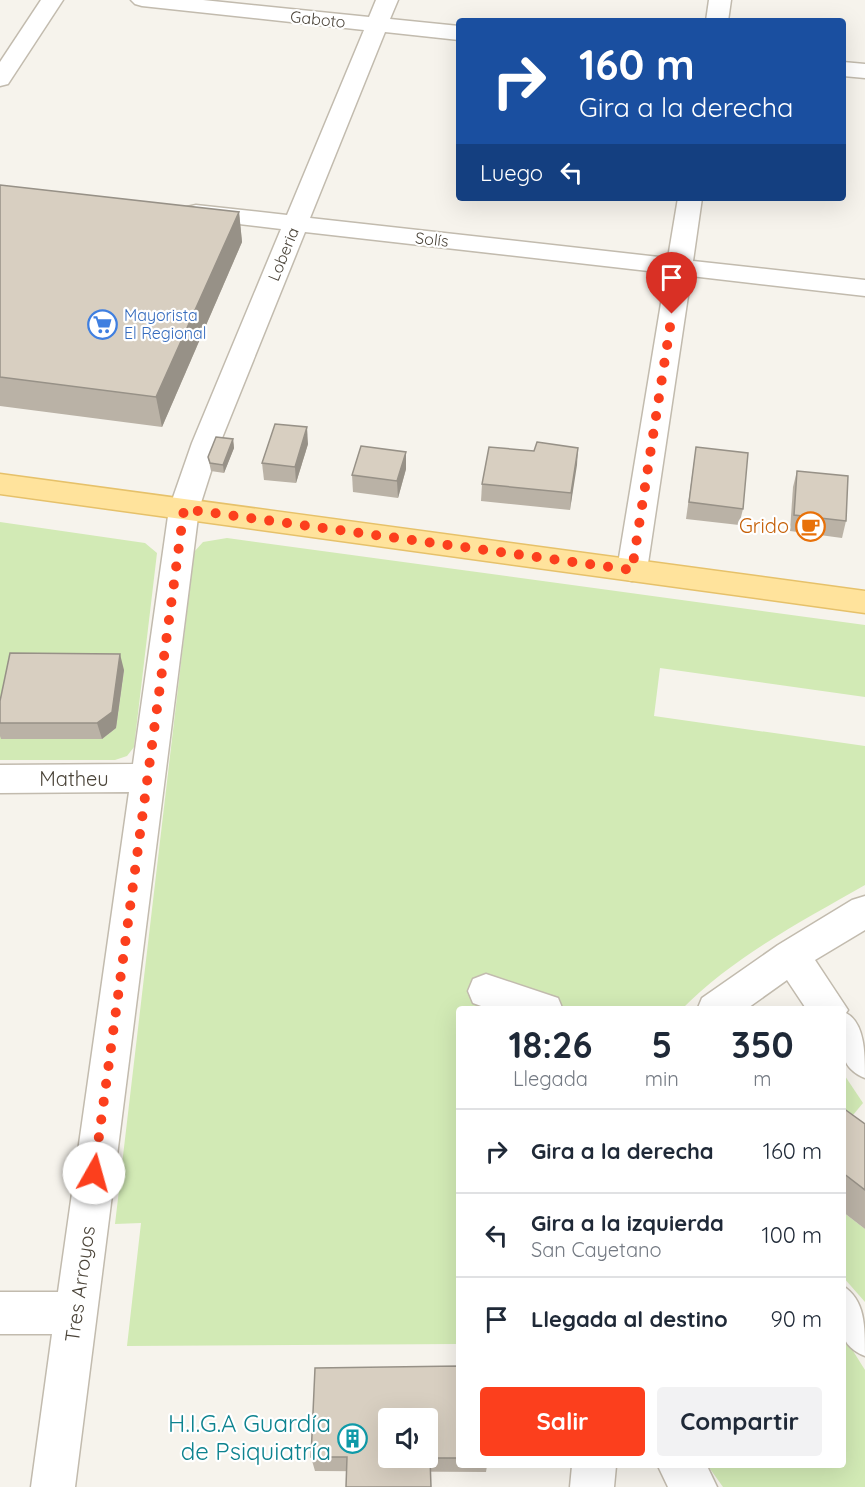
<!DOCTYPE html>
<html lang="es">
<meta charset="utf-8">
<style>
:root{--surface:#fff;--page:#f2f2f3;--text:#1f2937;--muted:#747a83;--line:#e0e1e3;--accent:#fc3f1d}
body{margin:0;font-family:Quicksand,sans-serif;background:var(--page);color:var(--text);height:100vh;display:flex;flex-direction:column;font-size:22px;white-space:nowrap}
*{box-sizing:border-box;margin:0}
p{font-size:20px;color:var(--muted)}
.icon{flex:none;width:33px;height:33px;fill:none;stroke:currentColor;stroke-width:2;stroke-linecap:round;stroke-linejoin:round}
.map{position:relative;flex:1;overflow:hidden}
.sheet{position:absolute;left:456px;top:1006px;width:390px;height:462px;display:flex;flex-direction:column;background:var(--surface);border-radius:6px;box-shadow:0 6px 24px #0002}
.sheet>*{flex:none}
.top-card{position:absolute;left:456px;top:18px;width:390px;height:183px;border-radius:6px;box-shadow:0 6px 24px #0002;background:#1a4fa0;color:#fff;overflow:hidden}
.fabs{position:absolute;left:378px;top:1408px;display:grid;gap:12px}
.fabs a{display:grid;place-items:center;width:60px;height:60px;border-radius:6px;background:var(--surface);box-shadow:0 6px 24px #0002;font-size:30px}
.pin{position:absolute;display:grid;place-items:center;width:51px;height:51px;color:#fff;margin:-62px -26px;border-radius:50% 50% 50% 0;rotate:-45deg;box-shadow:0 0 6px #0007}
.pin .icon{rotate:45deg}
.me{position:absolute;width:66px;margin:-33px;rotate:7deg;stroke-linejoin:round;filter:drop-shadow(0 0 4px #0008)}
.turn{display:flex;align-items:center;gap:21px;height:126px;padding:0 24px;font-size:27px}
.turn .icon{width:78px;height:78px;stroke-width:2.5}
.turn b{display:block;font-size:42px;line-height:51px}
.then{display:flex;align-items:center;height:57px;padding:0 24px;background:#0003;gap:12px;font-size:22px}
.eta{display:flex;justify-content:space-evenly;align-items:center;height:102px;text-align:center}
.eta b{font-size:36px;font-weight:700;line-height:42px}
.cta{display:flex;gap:12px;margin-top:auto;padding:12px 24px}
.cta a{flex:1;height:69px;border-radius:6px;background:var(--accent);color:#fff;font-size:24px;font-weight:700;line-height:69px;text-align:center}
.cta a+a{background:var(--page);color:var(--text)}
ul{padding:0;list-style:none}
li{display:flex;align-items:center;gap:18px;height:84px;padding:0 24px;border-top:2px solid var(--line)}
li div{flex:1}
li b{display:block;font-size:22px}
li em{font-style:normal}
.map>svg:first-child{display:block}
.green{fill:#d2eab5;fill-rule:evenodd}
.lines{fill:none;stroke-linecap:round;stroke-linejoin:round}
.minor-casing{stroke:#c2bbae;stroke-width:3}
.major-casing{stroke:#e6c16a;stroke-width:3}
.minor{fill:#fff;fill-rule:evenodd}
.major{fill:#ffe39c;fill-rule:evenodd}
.wall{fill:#bab2a6}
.shaded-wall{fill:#979187}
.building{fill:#d8cfc1;stroke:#979187;stroke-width:1.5;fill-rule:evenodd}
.route{stroke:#fc3f1d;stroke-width:10;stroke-dasharray:0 18}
.labels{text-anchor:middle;stroke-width:4.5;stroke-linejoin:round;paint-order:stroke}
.far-street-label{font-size:16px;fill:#4b4439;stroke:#fff}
.far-shop-label{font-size:16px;fill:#366cbe;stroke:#fff;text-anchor:start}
.food-label{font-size:20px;fill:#c56008;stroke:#fff;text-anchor:end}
.street-label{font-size:20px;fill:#4b4439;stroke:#fff}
.near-culture-label{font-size:24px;fill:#0d838f;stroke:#fff;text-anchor:end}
</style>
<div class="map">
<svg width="865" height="1487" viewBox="0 0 865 1487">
<rect width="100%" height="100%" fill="#f6f3ec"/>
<!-- green -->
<g class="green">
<path d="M0,522L145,543L157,553L134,747L127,756L115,760H0ZM124,670L116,728L102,739L1,738Z"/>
<path d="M227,538L865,625V697L660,668L654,716L865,746V885C802,921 733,957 682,1009L459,1010V1344L127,1346L141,1223L115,1224L194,552L203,542Z"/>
<polygon points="843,1073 863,1103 843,1127"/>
<polygon points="843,1212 865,1229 865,1302 843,1277"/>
<polygon points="843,1335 865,1370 865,1487 723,1487 708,1466 843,1466"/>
</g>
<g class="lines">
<defs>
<g id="minor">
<polygon points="41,0 63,0 8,84 0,86 0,62"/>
<polygon points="131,0 203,0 369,17 376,0 398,0 390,19 459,26 459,40 385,32 310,218 668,258 678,198 702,198 693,261 865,280 865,296 691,276 647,570 643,578 632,581 621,578 617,570 666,273 305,232 220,443 199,509 75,1487 31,1487 52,1334 0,1334 0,1292 58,1292 129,792 0,793 0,765 133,764 169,509 192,443 281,229 196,219 187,217 184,212 187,207 196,205 287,215 364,30 142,6 135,4"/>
<polygon points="709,0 731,0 728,21 706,21"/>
<polygon points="843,62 865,64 865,78 843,76"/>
<path d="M865,896V930L815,960L848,1010L846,1013C865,1023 865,1054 865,1078C834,1066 843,1038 843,1010H807L787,980L745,1010H697L702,998L778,945L852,900Z"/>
<polygon points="486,974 558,998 563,1010 492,1010 473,1003 468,991 473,979"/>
<path d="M843,1286C865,1300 865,1325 865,1356C832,1343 843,1317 843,1286Z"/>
<polygon points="572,1466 616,1466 614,1487 570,1487"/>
<polygon points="658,1466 707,1466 717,1487 668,1487"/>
</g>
<polygon id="major" points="0,474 865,591 865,613 0,494"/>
</defs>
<!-- minor casing -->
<use href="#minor" class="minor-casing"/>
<!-- major casing -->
<use href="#major" class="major-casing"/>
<!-- minor -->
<use href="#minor" class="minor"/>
<!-- major -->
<use href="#major" class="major"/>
</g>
<!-- wall -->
<g class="wall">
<polygon points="0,185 239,212 242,242 162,427 0,406"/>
<polygon points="233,439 234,448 224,473 211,471 208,457"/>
<polygon points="308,444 296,483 264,480 262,463"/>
<polygon points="696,447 743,509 739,525 686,519"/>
<polygon points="578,448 570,510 481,501 482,484 534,451"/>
<polygon points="406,452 406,469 398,498 353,492 352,475"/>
<polygon points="797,471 846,521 842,538 790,531 793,487"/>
<polygon points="124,670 116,728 102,739 1,739 0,736 0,701"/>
<polygon points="843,1108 865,1124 865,1229 843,1212"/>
<polygon points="459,1366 459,1466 487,1466 486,1472 315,1471 311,1457"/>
</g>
<!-- shaded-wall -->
<g class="shaded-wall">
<polygon points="239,212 242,242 162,427 156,397"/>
<polygon points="307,427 308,444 296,483 295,467"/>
<polygon points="233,439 234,448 224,473 223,465"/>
<polygon points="578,448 577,465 570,510 571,493"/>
<polygon points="406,452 406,469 398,498 397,481"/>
<polygon points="120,654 124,670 116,728 102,739 97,723"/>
</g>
<!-- building -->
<g class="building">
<polygon points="0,185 239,212 156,397 0,377"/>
<polygon points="275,424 307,427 295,467 262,463"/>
<polygon points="216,437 233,439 223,465 210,463 208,457"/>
<polygon points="537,442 578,448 571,493 482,484 489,447 534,451"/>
<polygon points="361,446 406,452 397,481 352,475"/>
<polygon points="696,447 748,453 743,509 689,502"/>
<polygon points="797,471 848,476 846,521 794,515"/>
<polygon points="10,653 120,654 112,712 97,723 0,723 0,701"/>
<polygon points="843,1108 865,1124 865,1190 843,1173"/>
<path d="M459,1366V1458H430L431,1487H346L347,1457H311L315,1368ZM388,1419H428V1458H388Z"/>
</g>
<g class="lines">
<!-- route -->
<polyline class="route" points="94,1173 184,509 632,570 672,314"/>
</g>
<!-- icons -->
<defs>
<symbol id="supermarket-ring" viewBox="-11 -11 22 22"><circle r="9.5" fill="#fff" stroke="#3f7fe0" stroke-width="1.5"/><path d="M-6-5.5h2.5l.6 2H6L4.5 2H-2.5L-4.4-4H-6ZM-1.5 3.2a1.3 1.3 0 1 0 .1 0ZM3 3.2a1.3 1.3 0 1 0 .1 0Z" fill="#3f7fe0"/></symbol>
<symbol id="cafe-ring" viewBox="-11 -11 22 22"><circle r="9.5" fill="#fff" stroke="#e8710a" stroke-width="1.5"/><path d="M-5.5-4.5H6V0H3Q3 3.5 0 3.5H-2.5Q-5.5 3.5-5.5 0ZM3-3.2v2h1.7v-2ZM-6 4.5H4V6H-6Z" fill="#e8710a"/></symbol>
<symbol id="building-ring" viewBox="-11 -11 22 22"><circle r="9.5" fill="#fff" stroke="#0f9aa8" stroke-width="1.5"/><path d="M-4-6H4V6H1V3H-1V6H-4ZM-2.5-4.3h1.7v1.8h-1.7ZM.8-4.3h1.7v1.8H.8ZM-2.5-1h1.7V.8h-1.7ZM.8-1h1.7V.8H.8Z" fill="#0f9aa8"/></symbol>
</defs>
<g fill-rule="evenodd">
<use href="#supermarket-ring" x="86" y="308" width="33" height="33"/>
<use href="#cafe-ring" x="794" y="510" width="33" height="33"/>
<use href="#building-ring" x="336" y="1422" width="33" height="33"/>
</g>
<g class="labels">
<!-- far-street labels -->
<g class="far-street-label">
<text transform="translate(318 19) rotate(6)" y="6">Gaboto</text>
<text transform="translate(432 239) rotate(6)" y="6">Solís</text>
<text transform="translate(283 254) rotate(-68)" y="6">Loberia</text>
</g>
<!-- far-shop labels -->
<g class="far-shop-label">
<text x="124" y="321">Mayorista<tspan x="124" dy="18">El Regional</tspan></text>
</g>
<!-- food labels -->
<g class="food-label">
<text x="789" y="533">Grido</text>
</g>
<!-- street labels -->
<g class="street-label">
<text x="74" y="786">Matheu</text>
<text transform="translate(80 1284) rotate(-82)" y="7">Tres Arroyos</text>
</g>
<!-- near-culture labels -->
<g class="near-culture-label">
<text x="331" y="1432">H.I.G.A Guardía<tspan x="331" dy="28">de Psiquiatría</tspan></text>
</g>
</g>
</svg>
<div class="fabs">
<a><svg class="icon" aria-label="sound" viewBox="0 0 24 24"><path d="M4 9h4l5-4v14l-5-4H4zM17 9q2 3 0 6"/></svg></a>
</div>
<div class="pin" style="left:672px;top:314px;background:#d93025"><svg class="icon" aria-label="arrive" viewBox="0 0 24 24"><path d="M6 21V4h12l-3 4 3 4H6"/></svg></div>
<svg class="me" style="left:94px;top:1173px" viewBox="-20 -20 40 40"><circle r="19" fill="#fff"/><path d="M0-13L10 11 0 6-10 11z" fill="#fc3f1d"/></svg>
<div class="top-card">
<div class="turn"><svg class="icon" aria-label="right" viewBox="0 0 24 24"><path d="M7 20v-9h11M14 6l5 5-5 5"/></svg><div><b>160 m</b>Gira a la derecha</div></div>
<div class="then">Luego<svg class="icon" aria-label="left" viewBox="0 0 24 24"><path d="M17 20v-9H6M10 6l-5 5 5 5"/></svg></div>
</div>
<section class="sheet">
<div class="eta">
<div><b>18:26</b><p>Llegada</p></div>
<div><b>5</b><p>min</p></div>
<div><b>350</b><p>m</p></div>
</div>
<ul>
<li><svg class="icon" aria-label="right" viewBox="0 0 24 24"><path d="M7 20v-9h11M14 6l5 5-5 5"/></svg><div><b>Gira a la derecha</b></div><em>160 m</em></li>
<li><svg class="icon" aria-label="left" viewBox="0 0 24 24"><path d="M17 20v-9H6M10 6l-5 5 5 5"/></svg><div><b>Gira a la izquierda</b><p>San Cayetano</p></div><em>100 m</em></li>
<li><svg class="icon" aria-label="arrive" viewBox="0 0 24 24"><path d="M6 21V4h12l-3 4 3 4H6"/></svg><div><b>Llegada al destino</b></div><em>90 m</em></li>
</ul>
<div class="cta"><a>Salir</a><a>Compartir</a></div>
</section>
</div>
